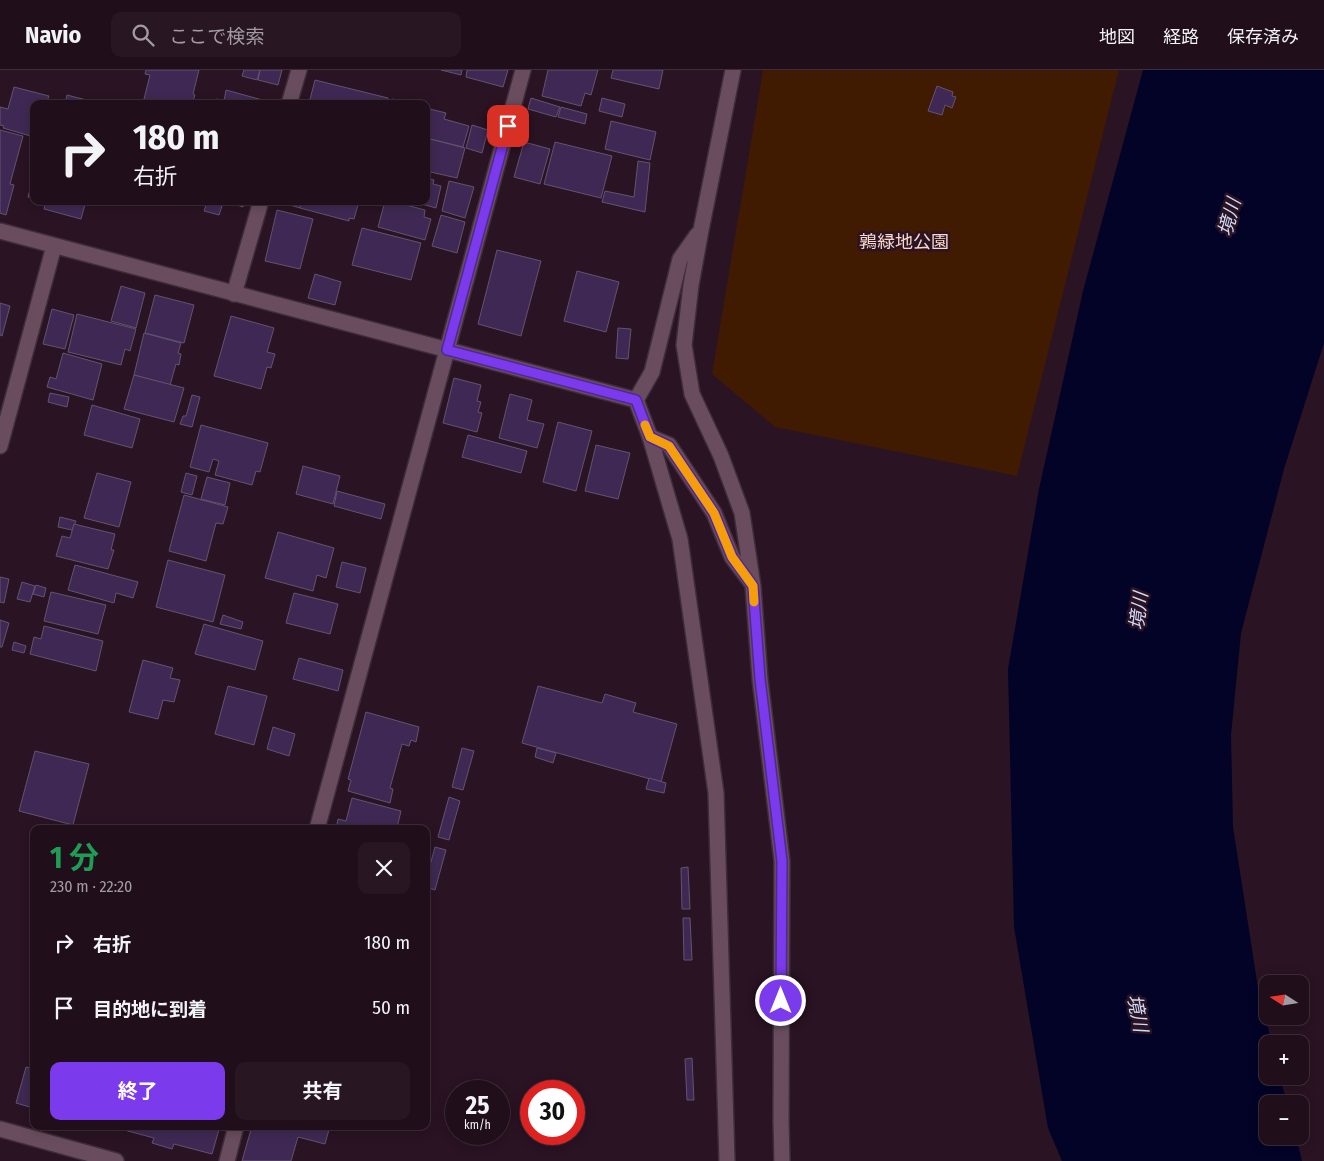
<!DOCTYPE html>
<html lang="ja">
<meta charset="utf-8">
<style>
:root{--surface:#200e1a;--page:#281723;--text:#f1f3f6;--muted:#a29ca2;--line:#3d2e39;--accent:#7c3aed}
body{margin:0;font-family:"Fira Sans Condensed","Noto Sans JP",sans-serif;background:var(--page);color:var(--text);height:100vh;display:flex;flex-direction:column;font-size:19px;white-space:nowrap}
*{box-sizing:border-box;margin:0}
p{font-size:16px;color:var(--muted)}
.icon{flex:none;width:28px;height:28px;fill:none;stroke:currentColor;stroke-width:2;stroke-linecap:round;stroke-linejoin:round}
.map{position:relative;flex:1;overflow:hidden}
.details{position:absolute;left:30px;top:755px;width:400px;height:305px;display:flex;flex-direction:column;background:var(--surface);border-radius:10px;box-shadow:0 2px 12px #0003,0 0 0 1px var(--line)}
.details>*{flex:none}
.banner{position:absolute;left:30px;top:30px;width:400px;height:105px;border-radius:10px;box-shadow:0 2px 12px #0003,0 0 0 1px var(--line);background:#200e1a;color:var(--text);overflow:hidden}
.needle{width:32px;rotate:282deg}
.fabs{position:absolute;left:1259px;top:905px;display:grid;gap:10px}
.fabs a{display:grid;place-items:center;width:50px;height:50px;border-radius:10px;background:var(--surface);box-shadow:0 2px 12px #0003,0 0 0 1px var(--line);font-size:25px}
.speed{position:absolute;left:445px;top:1010px;display:flex;gap:10px;font-size:25px;font-weight:700;text-align:center}
.speed>*{display:grid;place-content:center;width:65px;height:65px;border-radius:50%;background:var(--surface);box-shadow:0 2px 12px #0003,0 0 0 1px var(--line);line-height:1}
.speed small{font-size:12px;font-weight:400}
.speed .limit{border:8px solid #d22;background:#fff;color:#111}
.pin{position:absolute;display:grid;place-items:center;width:42px;height:42px;color:#fff;margin:-21px;border-radius:10px;box-shadow:0 2px 8px #0006}
.me{position:absolute;width:55px;margin:-28px;rotate:0deg;stroke-linejoin:round;filter:drop-shadow(0 0 4px #0008)}
.turn{display:flex;align-items:center;gap:18px;height:105px;padding:0 20px;font-size:22px}
.turn .icon{width:65px;height:65px;stroke-width:2.5}
.turn b{display:block;font-size:35px;line-height:42px}
.round{display:grid;place-items:center;flex:none;width:52px;height:52px;border-radius:10px;background:var(--page)}
.head{display:flex;align-items:center;justify-content:space-between;height:85px;padding:0 20px}
h1{font-size:30px;font-weight:700;line-height:38px;color:#1e9e55}
.primary-button{display:flex;gap:10px;margin-top:auto;padding:10px 20px}
.primary-button a{flex:1;height:58px;border-radius:10px;background:var(--accent);color:#fff;font-size:20px;font-weight:700;line-height:58px;text-align:center}
.primary-button a+a{background:var(--page);color:var(--text)}
ul{padding:0;list-style:none}
li{display:flex;align-items:center;gap:15px;height:65px;padding:0 20px}
li div{flex:1}
li b{display:block;font-size:19px}
li em{font-style:normal}
header{display:flex;align-items:center;gap:30px;box-sizing:border-box;height:70px;padding:0 25px;background:var(--surface);border-bottom:1px solid var(--line)}
header strong{font-size:24px}
nav{display:flex;gap:28px;margin-inline-start:auto;font-size:18px}
.search{width:350px;height:45px;background:var(--page);display:flex;align-items:center;gap:12px;box-sizing:border-box;padding:0 18px;border-radius:10px;color:var(--muted);font-size:19px}
.map>svg:first-child{display:block}
.green{fill:#411a02}
.water{fill:#030328}
.building{fill:#3f2954;stroke:#61546f}
.lines{fill:none;stroke-linecap:round;stroke-linejoin:round}
.minor-casing{stroke:#3e2d38;stroke-width:18}
.minor{stroke:#694d5f;stroke-width:15}
.route-casing{stroke:#51269a;stroke-width:12}
.route{stroke:#7c3aed;stroke-width:9}
.slow{stroke:#f59e0b;stroke-width:9}
.labels{text-anchor:middle;stroke-width:5;stroke-linejoin:round;paint-order:stroke}
.park-label{font-size:18px;fill:#f7d7c7;stroke:#2a1323}
.water-label{font-size:19px;font-style:italic;fill:#d0daf8;stroke:#2a1323}
</style>
<header>
<strong>Navio</strong>
<div class="search"><svg class="icon" aria-label="search" viewBox="0 0 24 24"><circle cx="10" cy="10" r="6"/><path d="M15 15l6 6"/></svg>ここで検索</div>
<nav><a>地図</a><a>経路</a><a>保存済み</a></nav>
</header>
<div class="map">
<svg width="1324" height="1091" viewBox="0 0 1324 1091">
<rect width="100%" height="100%" fill="#2a1323"/>
<!-- green -->
<polygon class="green" points="763,0 1119,0 1017,406 775,357 712,304"/>
<!-- water -->
<polygon class="water" points="1143,0 1324,0 1324,273 1284,399 1241,563 1231,665 1233,757 1258,918 1272,974 1268,974 1268,1006 1280,1006 1287,1034 1268,1034 1268,1066 1296,1066 1302,1091 1062,1091 1048,1058 1014,857 1008,599 1039,419 1083,221"/>
<!-- building -->
<g class="building">
<polygon points="146,0 199,0 193,24 195,25 192,34 162,34 144,29 150,5 145,4"/>
<polygon points="244,0 260,0 257,10 242,6"/>
<polygon points="260,0 282,0 278,15 258,10"/>
<polygon points="441,0 462,0 461,5"/>
<polygon points="467,0 508,0 503,17 466,7"/>
<polygon points="548,0 598,0 591,25 585,23 581,36 542,26"/>
<polygon points="613,0 663,0 659,19 611,8"/>
<polygon points="315,10 388,28 387,34 303,34 304,32 309,33"/>
<polygon points="937,16 953,22 952,26 956,27 952,38 945,35 942,45 928,41"/>
<polygon points="14,17 49,26 46,34 34,34 34,67 3,58 4,56 0,55 0,37 8,39"/>
<polygon points="226,20 277,34 214,34 216,29 224,31"/>
<polygon points="67,25 98,33 65,34"/>
<polygon points="531,28 560,37 556,47 528,39"/>
<polygon points="602,28 625,34 622,47 599,41"/>
<polygon points="392,29 411,34 390,34"/>
<polygon points="561,37 587,44 585,54 558,47"/>
<polygon points="426,38 446,43 444,49 469,56 463,77 426,68"/>
<polygon points="611,51 656,62 650,90 605,79"/>
<polygon points="472,55 488,60 482,83 466,78"/>
<polygon points="0,60 23,66 10,114 14,115 6,145 0,143"/>
<polygon points="426,68 465,78 457,108 426,101"/>
<polygon points="524,72 550,79 540,114 514,107"/>
<polygon points="555,72 612,86 601,128 544,114"/>
<polygon points="638,91 650,93 645,142 602,132 605,121 634,127"/>
<polygon points="34,105 34,128 28,127"/>
<polygon points="426,108 434,110 433,114 441,116 436,138 411,131 426,131"/>
<polygon points="449,111 474,117 465,148 442,141"/>
<polygon points="46,131 86,131 81,149 44,139"/>
<polygon points="225,131 245,131 243,137"/>
<polygon points="277,131 302,131 300,138"/>
<polygon points="302,131 359,131 354,149 349,148 349,151 300,138"/>
<polygon points="385,131 391,131 425,140 424,147 431,149 425,170 378,157"/>
<polygon points="207,132 222,136 219,145 204,141"/>
<polygon points="277,140 313,149 300,199 265,191"/>
<polygon points="441,145 465,152 457,183 432,176"/>
<polygon points="362,158 421,173 411,210 352,195"/>
<polygon points="497,180 541,191 521,266 478,254"/>
<polygon points="577,201 619,212 606,262 564,251"/>
<polygon points="315,204 341,212 335,235 308,228"/>
<polygon points="121,216 145,223 136,258 111,251"/>
<polygon points="155,225 194,235 184,273 145,263"/>
<polygon points="0,233 10,236 2,266 0,265"/>
<polygon points="52,239 74,245 65,279 43,274"/>
<polygon points="77,244 136,259 130,281 125,279 121,295 68,282"/>
<polygon points="231,246 274,258 267,282 275,284 271,298 267,297 261,319 214,306"/>
<polygon points="618,258 631,259 628,289 616,288"/>
<polygon points="144,263 181,273 178,283 181,284 179,295 176,294 170,315 134,305"/>
<polygon points="63,283 102,294 93,330 47,317 50,307 56,309"/>
<polygon points="134,305 184,318 174,352 124,339"/>
<polygon points="454,308 481,315 477,331 481,332 478,342 482,343 477,362 443,353"/>
<polygon points="50,323 69,327 67,337 48,332"/>
<polygon points="510,324 532,330 527,350 544,354 537,378 499,368"/>
<polygon points="192,325 200,327 192,357 180,354 183,346 186,346"/>
<polygon points="92,335 140,349 132,378 84,365"/>
<polygon points="558,352 592,361 576,421 543,412"/>
<polygon points="201,355 268,373 260,402 256,401 252,415 215,405 219,391 213,389 209,402 190,397"/>
<polygon points="468,365 527,381 521,403 462,387"/>
<polygon points="596,375 630,383 618,429 585,421"/>
<polygon points="303,396 340,406 333,434 296,424"/>
<polygon points="97,403 131,412 119,457 84,448"/>
<polygon points="186,403 197,406 192,425 181,422"/>
<polygon points="207,407 230,413 225,435 201,429"/>
<polygon points="337,421 385,434 381,449 334,436"/>
<polygon points="184,425 228,437 223,454 216,453 206,491 169,481"/>
<polygon points="60,447 76,451 72,460 58,457"/>
<polygon points="74,454 115,464 111,480 114,480 108,499 56,486 62,466 70,468"/>
<polygon points="278,462 334,478 326,508 317,505 313,521 265,508"/>
<polygon points="168,490 225,505 213,552 156,537"/>
<polygon points="342,492 366,498 360,523 336,517"/>
<polygon points="75,495 138,512 133,528 116,523 114,533 68,520"/>
<polygon points="0,507 9,509 4,533 0,532"/>
<polygon points="22,512 35,516 30,532 17,529"/>
<polygon points="36,515 46,518 44,527 33,524"/>
<polygon points="51,522 106,535 98,564 44,551"/>
<polygon points="294,523 338,534 330,564 286,553"/>
<polygon points="223,545 243,552 241,559 220,554"/>
<polygon points="0,550 9,553 2,577 0,577"/>
<polygon points="204,554 263,571 255,600 195,584"/>
<polygon points="44,556 103,571 96,601 30,584 34,567 41,569"/>
<polygon points="14,572 26,576 24,583 12,580"/>
<polygon points="299,588 343,600 338,621 293,609"/>
<polygon points="143,590 173,598 170,608 180,610 174,632 163,630 158,649 129,642"/>
<polygon points="228,616 267,626 254,675 215,664"/>
<polygon points="538,616 602,633 605,624 636,633 633,642 677,654 661,712 522,673"/>
<polygon points="366,642 419,657 416,672 411,670 409,676 402,674 390,718 393,719 390,733 348,721 351,710 348,709"/>
<polygon points="273,657 295,664 289,686 267,679"/>
<polygon points="462,678 474,681 463,720 452,717"/>
<polygon points="537,678 556,683 553,693 535,687"/>
<polygon points="35,681 89,694 73,755 19,741"/>
<polygon points="649,708 666,713 664,723 646,719"/>
<polygon points="449,727 460,731 449,770 438,767"/>
<polygon points="352,728 401,741 397,758 398,759 336,759 338,749 346,751"/>
<polygon points="435,777 446,780 435,820 426,817 426,810"/>
<polygon points="688,797 690,839 682,839 681,798"/>
<polygon points="683,848 690,848 692,890 684,890"/>
<polygon points="692,988 694,1030 687,1030 685,989"/>
<polygon points="26,997 34,999 33,1038 16,1033"/>
<polygon points="109,1056 220,1056 212,1084 174,1074 172,1079 152,1073 154,1068"/>
<polygon points="252,1056 330,1056 325,1074 298,1067 291,1091 242,1091"/>
</g>
<g class="lines">
<defs>
<g id="minor">
<polyline points="733,0 701,160 691,215 684,275 692,324 721,386 742,443 753,516 760,609 782,791 781,1051 782,1091"/>
<polyline points="289,34 299,0"/>
<polyline points="0,161 636,330 650,367 680,469 716,723 727,1091"/>
<polyline points="234,224 261,131"/>
<polyline points="636,330 652,302 680,189 697,165"/>
<polyline points="650,367 669,375 714,443 732,487 751,512"/>
<polyline points="0,376 54,176"/>
<polyline points="317,759 523,0"/>
<polyline points="0,1059 116,1091"/>
<polyline points="227,1091 236,1056"/>
</g>
</defs>
<!-- minor casing -->
<use href="#minor" class="minor-casing"/>
<!-- minor -->
<use href="#minor" class="minor"/>
</g>
<g class="lines">
<defs>
<polyline id="route" points="508,56 447,280 636,330 650,367 669,376 714,443 732,487 753,516 760,609 782,791 781,931"/>
</defs>
<!-- route casing -->
<use href="#route" class="route-casing"/>
<!-- route -->
<use href="#route" class="route"/>
<!-- slow -->
<polyline class="slow" points="645,355 650,367 669,376 714,443 732,487 753,516 754,532"/>
</g>
<g class="labels">
<!-- park labels -->
<g class="park-label">
<text x="904" y="178">鶉緑地公園</text>
</g>
<!-- water labels -->
<g class="water-label">
<text transform="translate(1229 147) rotate(-75)" y="7">境川</text>
<text transform="translate(1138 541) rotate(-83)" y="7">境川</text>
<text transform="translate(1138 943) rotate(79)" y="7">境川</text>
</g>
</g>
</svg>
<div class="fabs">
<a><svg class="needle" viewBox="-14 -14 28 28"><path d="M0-13l5 13h-10z" fill="#e53935"/><path d="M0 13l5-13h-10z" fill="#a29ca2"/></svg></a>
<a>+</a>
<a>−</a>
</div>
<div class="speed"><div>25<small>km/h</small></div><div class="limit">30</div></div>
<div class="pin" style="left:508px;top:56px;background:#d93025"><svg class="icon" aria-label="arrive" viewBox="0 0 24 24"><path d="M6 21V4h12l-3 4 3 4H6"/></svg></div>
<svg class="me" style="left:781px;top:931px" viewBox="-20 -20 40 40"><circle r="17" fill="#7c3aed" stroke="#fff" stroke-width="3"/><path d="M0-11L8 9 0 5-8 9z" fill="#fff"/></svg>
<div class="banner">
<div class="turn"><svg class="icon" aria-label="right" viewBox="0 0 24 24"><path d="M7 20v-9h11M14 6l5 5-5 5"/></svg><div><b>180 m</b>右折</div></div>
</div>
<section class="details">
<div class="head"><div><h1>1 分</h1><p>230 m · 22:20</p></div><a class="round"><svg class="icon" aria-label="close" viewBox="0 0 24 24"><path d="M6 6l12 12M18 6L6 18"/></svg></a></div>
<ul>
<li><svg class="icon" aria-label="right" viewBox="0 0 24 24"><path d="M7 20v-9h11M14 6l5 5-5 5"/></svg><div><b>右折</b></div><em>180 m</em></li>
<li><svg class="icon" aria-label="arrive" viewBox="0 0 24 24"><path d="M6 21V4h12l-3 4 3 4H6"/></svg><div><b>目的地に到着</b></div><em>50 m</em></li>
</ul>
<div class="primary-button"><a>終了</a><a>共有</a></div>
</section>
</div>
